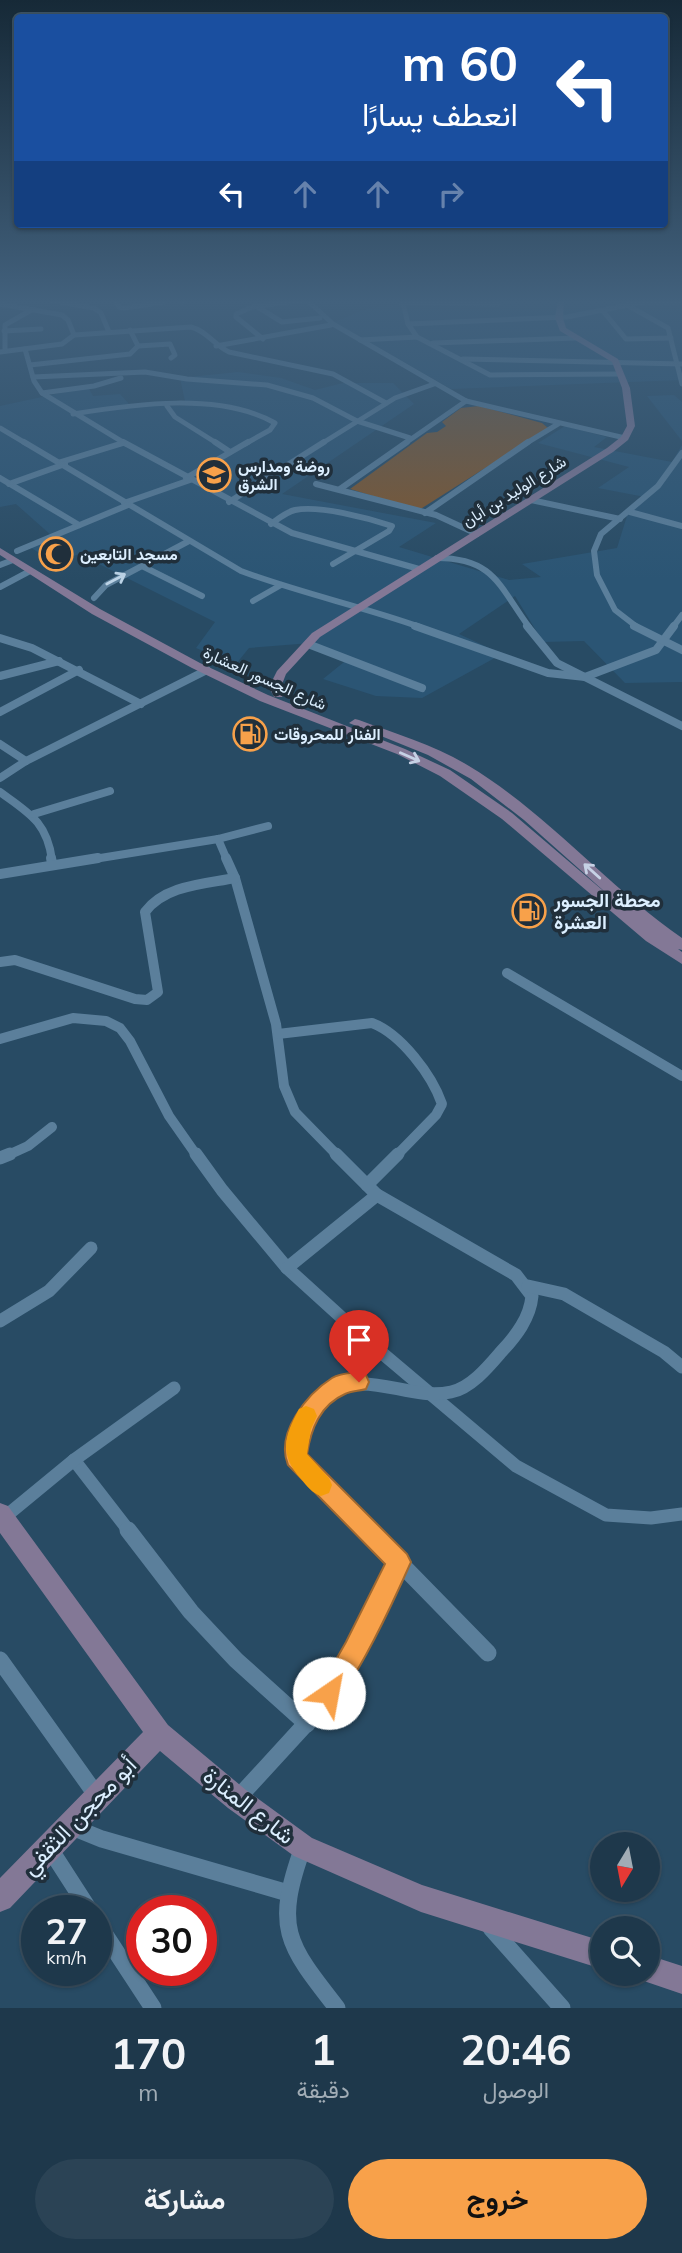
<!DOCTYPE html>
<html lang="ar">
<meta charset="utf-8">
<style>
:root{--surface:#1e384b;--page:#2b4355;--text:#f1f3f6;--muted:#a1acb5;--line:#3c5263;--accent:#f8a14a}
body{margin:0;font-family:Mulish,Vazirmatn,sans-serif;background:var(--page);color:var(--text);direction:rtl;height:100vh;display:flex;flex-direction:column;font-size:26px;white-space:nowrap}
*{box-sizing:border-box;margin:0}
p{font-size:23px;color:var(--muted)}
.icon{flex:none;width:38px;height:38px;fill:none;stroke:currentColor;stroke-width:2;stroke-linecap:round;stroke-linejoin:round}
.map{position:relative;height:2008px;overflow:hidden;direction:ltr}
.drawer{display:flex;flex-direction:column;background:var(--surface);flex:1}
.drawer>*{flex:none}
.banner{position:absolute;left:14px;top:14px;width:654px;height:214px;border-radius:7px;box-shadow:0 2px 5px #0004,0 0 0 2px var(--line);direction:rtl;background:#1a4fa0;color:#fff;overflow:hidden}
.needle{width:46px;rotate:190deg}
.fabs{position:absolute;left:590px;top:1832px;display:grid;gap:14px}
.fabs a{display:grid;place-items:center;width:70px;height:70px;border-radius:50%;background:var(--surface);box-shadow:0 2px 5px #0004,0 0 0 2px var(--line);font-size:35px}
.speed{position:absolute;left:21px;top:1895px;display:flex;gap:14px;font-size:35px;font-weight:700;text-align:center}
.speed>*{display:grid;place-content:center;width:91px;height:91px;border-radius:50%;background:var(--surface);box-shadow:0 2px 5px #0004,0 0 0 2px var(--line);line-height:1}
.speed small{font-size:18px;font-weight:400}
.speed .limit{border:10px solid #d22;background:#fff;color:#111}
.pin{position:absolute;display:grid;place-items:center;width:60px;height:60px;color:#fff;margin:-72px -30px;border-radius:50% 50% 50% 0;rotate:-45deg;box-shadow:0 0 7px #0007}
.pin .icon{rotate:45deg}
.me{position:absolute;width:77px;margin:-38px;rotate:33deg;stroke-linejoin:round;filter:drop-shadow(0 0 5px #0008)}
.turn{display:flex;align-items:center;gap:24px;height:147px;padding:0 35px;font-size:32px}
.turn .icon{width:91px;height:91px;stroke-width:2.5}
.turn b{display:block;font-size:49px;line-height:60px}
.lanes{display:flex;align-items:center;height:66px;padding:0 35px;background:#0003;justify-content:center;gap:35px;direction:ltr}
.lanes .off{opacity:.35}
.eta{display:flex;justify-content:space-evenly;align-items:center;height:119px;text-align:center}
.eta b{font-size:42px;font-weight:700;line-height:49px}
.primary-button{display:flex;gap:14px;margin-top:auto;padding:14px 35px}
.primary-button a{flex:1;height:80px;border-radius:42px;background:var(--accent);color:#111;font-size:28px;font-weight:700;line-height:80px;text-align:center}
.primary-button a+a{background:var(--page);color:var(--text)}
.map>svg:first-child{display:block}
.built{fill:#2b5574}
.green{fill:#845628}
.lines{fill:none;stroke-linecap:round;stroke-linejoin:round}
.street-far5{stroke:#5b7f9b;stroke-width:5}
.street-far4{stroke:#5b7f9b;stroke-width:6}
.street-far3{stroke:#5b7f9b;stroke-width:8}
.street-far2{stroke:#5b7f9b;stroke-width:10}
.street-far1{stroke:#5b7f9b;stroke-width:13}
.street{stroke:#5b7f9b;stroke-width:17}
.secondary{fill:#837896;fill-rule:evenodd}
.oneway{stroke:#bcd3e6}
.oneway2{stroke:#c6d1e5}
.route{fill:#f8a14a;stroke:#a16930;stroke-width:2}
.slow{fill:#f59e0b}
.labels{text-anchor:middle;stroke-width:7;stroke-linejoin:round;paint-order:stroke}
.far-poi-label{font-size:16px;font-weight:bold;fill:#dcefff;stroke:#202f3b;text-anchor:start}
.far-street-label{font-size:16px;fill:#dcefff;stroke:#202f3b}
.poi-label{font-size:19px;font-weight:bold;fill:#dcefff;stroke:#202f3b;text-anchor:start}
.near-street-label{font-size:23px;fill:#dcefff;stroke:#202f3b}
</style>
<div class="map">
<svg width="682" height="2008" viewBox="0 0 682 2008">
<rect width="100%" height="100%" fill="#284b64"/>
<!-- built -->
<g class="built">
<polygon points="406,299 682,299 682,380 451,389 334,322 369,308 399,305"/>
<polygon points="238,372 281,378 315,390 343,383 393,383 414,404 282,494 436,523 399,547 509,580 541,577 522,564 617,548 627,516 645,497 598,488 629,467 538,443 565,426 607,437 594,447 672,462 682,445 682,682 625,683 584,641 543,642 515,596 459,634 502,654 422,698 376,696 323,679 349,658 311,643 249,648 236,664 196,648 215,622 79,554 55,563 30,547 52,536 16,504 0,507 0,406 88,387 93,396 120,394 129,404 186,406 180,378"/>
<polygon points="674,395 682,402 682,441 647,396"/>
</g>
<!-- green -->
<polygon class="green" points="479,406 542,423 548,428 419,510 350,489 427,433 437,432 446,426 442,422 461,408"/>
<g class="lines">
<!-- street-far5 -->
<g class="street-far5">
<polyline points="44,299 94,308 101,313 109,332"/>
<polyline points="114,299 119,307 124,308 165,302 166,299"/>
<polyline points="182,299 182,302"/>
<polyline points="306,299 333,324 466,401 625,438"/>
<polyline points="402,299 408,324 417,337 490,375 620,374"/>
<polyline points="401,303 499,304"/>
<polyline points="0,304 62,315 68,320 74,335 62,344 0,352"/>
<polyline points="627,305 668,328 682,384"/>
<polyline points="256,306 282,322 320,318"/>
<polyline points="603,311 626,339 671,338"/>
<polyline points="408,324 567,317 644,302 682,302"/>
<polyline points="4,331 41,329"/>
<path d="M74,335L191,327C207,331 214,345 229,352L333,374L386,403"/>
<polyline points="263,339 236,317 236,314 252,307 302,300"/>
<polyline points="360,340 417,337"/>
<polyline points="433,343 576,338"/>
<polyline points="138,346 170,344 175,355 171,358"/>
<polyline points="216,346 331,325"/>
<polyline points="25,349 34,381 42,393 126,444"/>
<polyline points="5,351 5,325 33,309"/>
<polyline points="463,359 682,364"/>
<polyline points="30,365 130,354 138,346 130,330"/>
<polyline points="33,377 145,372 187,379 267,385 313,398 357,421 410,438"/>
<polyline points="42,393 94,386 121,378"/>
<polyline points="167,406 175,417 218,444"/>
<path d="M73,414C134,404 220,392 275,423L270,430L245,444"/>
<polyline points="0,428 27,444"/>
<polyline points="119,444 123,443"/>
<polyline points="321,444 395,398 434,384"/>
<polyline points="404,444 466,401"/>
<polyline points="525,444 558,424"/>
</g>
<!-- street-far4 -->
<g class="street-far4">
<path d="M24,442L241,571C300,593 361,606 420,627"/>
<polyline points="123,442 292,533 419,569"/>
<polyline points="215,442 230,452"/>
<polyline points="61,462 123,443"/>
<polyline points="0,478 79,525"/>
<polyline points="186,478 248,442"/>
<polyline points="9,484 65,464"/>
<polyline points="316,484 436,515 477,534"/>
<polyline points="340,489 407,442"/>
<polyline points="531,500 620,519"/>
<polyline points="229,502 324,442"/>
<polyline points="124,503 190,480"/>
<polyline points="630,512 682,526"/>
<polyline points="425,513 528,442"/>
<path d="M271,524C278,519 286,512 295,510C319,505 368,518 392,526L389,531L333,564"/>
<polyline points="17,551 128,505"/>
<path d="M437,558C494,558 499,586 529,627"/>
<polyline points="0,565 13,560"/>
<polyline points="142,566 202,596"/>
<polyline points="0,587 30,571"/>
<polyline points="94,598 106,585 189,541"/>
<polyline points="253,601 281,585"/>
<polyline points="637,627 615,610 597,575 594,551 601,534 658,486 682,453"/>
<polyline points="673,627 682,615"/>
</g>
<!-- street-far3 -->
<g class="street-far3">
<polyline points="415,626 548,673 585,677 656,650 674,626"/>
<polyline points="527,626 557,663 682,726"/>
<polyline points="634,626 682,650"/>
<polyline points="0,638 32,648 141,704"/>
<polyline points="308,644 422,688"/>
<polyline points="0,676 59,661"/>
<polyline points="0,712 79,670"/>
<polyline points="0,744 26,761"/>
<polyline points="0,778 26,761 207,670"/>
<path d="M0,792C29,813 47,822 52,860"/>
<polyline points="34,814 110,791"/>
<polyline points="218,839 227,860"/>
<polyline points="88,860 218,839 268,826"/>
</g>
<!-- street-far2 -->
<g class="street-far2">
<polyline points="51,858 52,863"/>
<polyline points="226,858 235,878 276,1024 284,1086 295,1112 338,1156"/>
<polyline points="0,874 98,858"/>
<path d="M0,962L15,960L135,999L147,1000L158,992L145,912C165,885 205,884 235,878"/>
<polyline points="507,973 682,1076"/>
<path d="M278,1034L372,1023C401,1034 432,1075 442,1104L436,1115L396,1156"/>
<polyline points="0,1039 73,1018 106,1021 120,1028 130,1041 169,1116 197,1156"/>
<polyline points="6,1156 28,1146 52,1127"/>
</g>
<!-- street-far1 -->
<g class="street-far1">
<polyline points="196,1154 222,1190 287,1268 363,1337 516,1466 606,1515 651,1518 682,1514"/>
<path d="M336,1154L377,1195L516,1275L532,1296C530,1318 516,1336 501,1352C489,1366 471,1388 451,1392C405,1402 363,1364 321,1399C304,1414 298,1435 296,1457L369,1531"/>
<polyline points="0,1158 10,1154"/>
<polyline points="367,1185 398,1154"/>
<polyline points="287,1268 377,1195"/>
<polyline points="528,1286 564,1294 664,1352 682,1367"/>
<polyline points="0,1321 49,1291 91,1248"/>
<polyline points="74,1460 129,1531"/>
<polyline points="0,1521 74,1460 174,1388"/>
</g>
<!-- street -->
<g class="street">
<polyline points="128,1530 191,1612 236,1660 307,1724"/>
<polyline points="399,1562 488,1653"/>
<polyline points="0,1660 97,1796"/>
<polyline points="237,1799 314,1715 344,1671 399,1562 367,1530"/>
<polyline points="70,1826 102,1839 288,1893"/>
<path d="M303,1847C274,1928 286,1943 337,2008"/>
<polyline points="50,1849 90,1911"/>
<polyline points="96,1921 153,2008"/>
<polyline points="491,1928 562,2008"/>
</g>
<!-- secondary -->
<g class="secondary">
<polygon points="558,299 564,299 563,318 566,328 618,359 630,388 635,426 628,440 613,452 320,637 286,674 281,687 284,694 282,697 274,697 269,687 277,671 312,633 607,448 621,437 627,426 622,388 612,362 560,331 555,318"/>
<path d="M0,548L100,609L200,663L268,695L405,749L450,770L512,813L614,900L524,820L471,779L428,755L349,723L355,719L359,720C396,734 435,745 469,766C547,813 607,886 682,938V950L678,949L682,952V964L646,941L502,819L440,776L397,754L260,701L192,668L92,614L0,555Z"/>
<polygon points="0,1503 8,1506 168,1725 246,1790 312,1838 422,1885 602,1941 602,1969 421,1912 294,1856 228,1808 160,1751 10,1908 0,1912 0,1878 143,1732 0,1533"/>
<polygon points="648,1955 682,1966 682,1994 638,1979 636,1974 648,1974"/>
</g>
</g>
<!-- one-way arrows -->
<defs><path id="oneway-shaft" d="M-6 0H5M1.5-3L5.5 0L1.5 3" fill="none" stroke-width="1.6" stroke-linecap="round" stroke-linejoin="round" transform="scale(1.75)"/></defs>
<use class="oneway" href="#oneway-shaft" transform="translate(116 579) rotate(-28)"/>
<g class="oneway2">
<use href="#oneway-shaft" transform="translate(410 757) rotate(24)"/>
<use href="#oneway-shaft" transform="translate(592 871) rotate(-138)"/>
</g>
<!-- sky -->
<linearGradient id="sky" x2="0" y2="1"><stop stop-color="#162937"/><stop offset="0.52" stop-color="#42617d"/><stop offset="1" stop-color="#42617d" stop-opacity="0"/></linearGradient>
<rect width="682" height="580" fill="url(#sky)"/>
<!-- route -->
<path class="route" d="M359,1372L366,1375L369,1382L366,1389C360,1391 351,1391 345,1394C320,1405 311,1429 307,1454L407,1554L411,1562C399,1589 351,1696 329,1705L320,1702L317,1693L346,1642L385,1564L288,1465C275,1433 307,1394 332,1378C340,1373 350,1373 359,1372Z"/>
<!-- slow -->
<path class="slow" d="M306,1406L314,1409L317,1416L311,1429L307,1454L329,1478L332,1485L329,1493L321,1496C312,1493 307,1486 301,1479C279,1454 284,1437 299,1409Z"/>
<!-- icons -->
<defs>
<symbol id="school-ring" viewBox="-11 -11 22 22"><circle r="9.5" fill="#202f3b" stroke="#f8a14a" stroke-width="1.5"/><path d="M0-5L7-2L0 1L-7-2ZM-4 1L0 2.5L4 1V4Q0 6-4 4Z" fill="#f8a14a"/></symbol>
<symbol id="mosque-ring" viewBox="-11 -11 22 22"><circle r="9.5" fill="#202f3b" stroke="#f8a14a" stroke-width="1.5"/><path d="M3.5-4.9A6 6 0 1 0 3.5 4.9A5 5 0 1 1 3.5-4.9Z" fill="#f8a14a"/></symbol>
<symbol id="fuel-ring" viewBox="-11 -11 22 22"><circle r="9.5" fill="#202f3b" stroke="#f8a14a" stroke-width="1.5"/><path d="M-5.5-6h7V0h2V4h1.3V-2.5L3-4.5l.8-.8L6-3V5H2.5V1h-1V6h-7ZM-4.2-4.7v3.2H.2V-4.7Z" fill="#f8a14a"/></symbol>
</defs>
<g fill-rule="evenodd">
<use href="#school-ring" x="195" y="456" width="38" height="38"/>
<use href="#mosque-ring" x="37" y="535" width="38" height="38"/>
<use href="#fuel-ring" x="231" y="715" width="38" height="38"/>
<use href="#fuel-ring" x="510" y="892" width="38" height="38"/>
</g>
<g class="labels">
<!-- far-poi labels -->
<g class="far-poi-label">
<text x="238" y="472">روضة ومدارس<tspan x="238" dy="18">الشرق</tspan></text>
<text x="80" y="560">مسجد التابعين</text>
<text x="274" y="740">الفنار للمحروقات</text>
</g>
<!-- far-street labels -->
<g class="far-street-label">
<text transform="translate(514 491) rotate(-32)" y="6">شارع الوليد بن أبان</text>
<text transform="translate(265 678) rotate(24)" y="6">شارع الجسور العشارة</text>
</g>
<!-- poi labels -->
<g class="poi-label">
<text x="554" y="907">محطة الجسور<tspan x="554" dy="22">العشرة</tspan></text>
</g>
<!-- near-street labels -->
<g class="near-street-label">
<text transform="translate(249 1806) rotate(38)" y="8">شارع المنارة</text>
<text transform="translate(79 1816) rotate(-46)" y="8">أبو محجن الثقفي</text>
</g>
</g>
</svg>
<div class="fabs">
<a><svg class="needle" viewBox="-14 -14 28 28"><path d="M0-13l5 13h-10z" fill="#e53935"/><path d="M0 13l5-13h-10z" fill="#a1acb5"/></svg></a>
<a><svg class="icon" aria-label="search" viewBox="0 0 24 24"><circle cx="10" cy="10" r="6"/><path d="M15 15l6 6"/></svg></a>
</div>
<div class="speed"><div>27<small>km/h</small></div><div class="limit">30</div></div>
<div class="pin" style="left:359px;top:1382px;background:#d93025"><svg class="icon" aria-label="arrive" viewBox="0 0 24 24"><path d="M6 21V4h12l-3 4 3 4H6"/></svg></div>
<svg class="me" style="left:329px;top:1693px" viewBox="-20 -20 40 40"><circle r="19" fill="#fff"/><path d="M0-13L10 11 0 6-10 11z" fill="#f8a14a"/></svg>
<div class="banner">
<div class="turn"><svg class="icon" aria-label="left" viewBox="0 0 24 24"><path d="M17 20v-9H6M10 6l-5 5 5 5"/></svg><div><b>60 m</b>انعطف يسارًا</div></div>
<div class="lanes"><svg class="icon" aria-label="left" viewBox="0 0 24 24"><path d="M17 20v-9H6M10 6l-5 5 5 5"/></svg><svg class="icon off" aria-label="ahead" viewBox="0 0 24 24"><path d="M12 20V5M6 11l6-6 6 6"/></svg><svg class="icon off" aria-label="ahead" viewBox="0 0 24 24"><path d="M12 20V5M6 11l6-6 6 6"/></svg><svg class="icon off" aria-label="right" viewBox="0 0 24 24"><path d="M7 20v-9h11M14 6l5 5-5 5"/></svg></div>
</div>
</div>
<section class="drawer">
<div class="eta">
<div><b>20:46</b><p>الوصول</p></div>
<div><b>1</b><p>دقيقة</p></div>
<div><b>170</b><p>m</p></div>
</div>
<div class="primary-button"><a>خروج</a><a>مشاركة</a></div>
</section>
